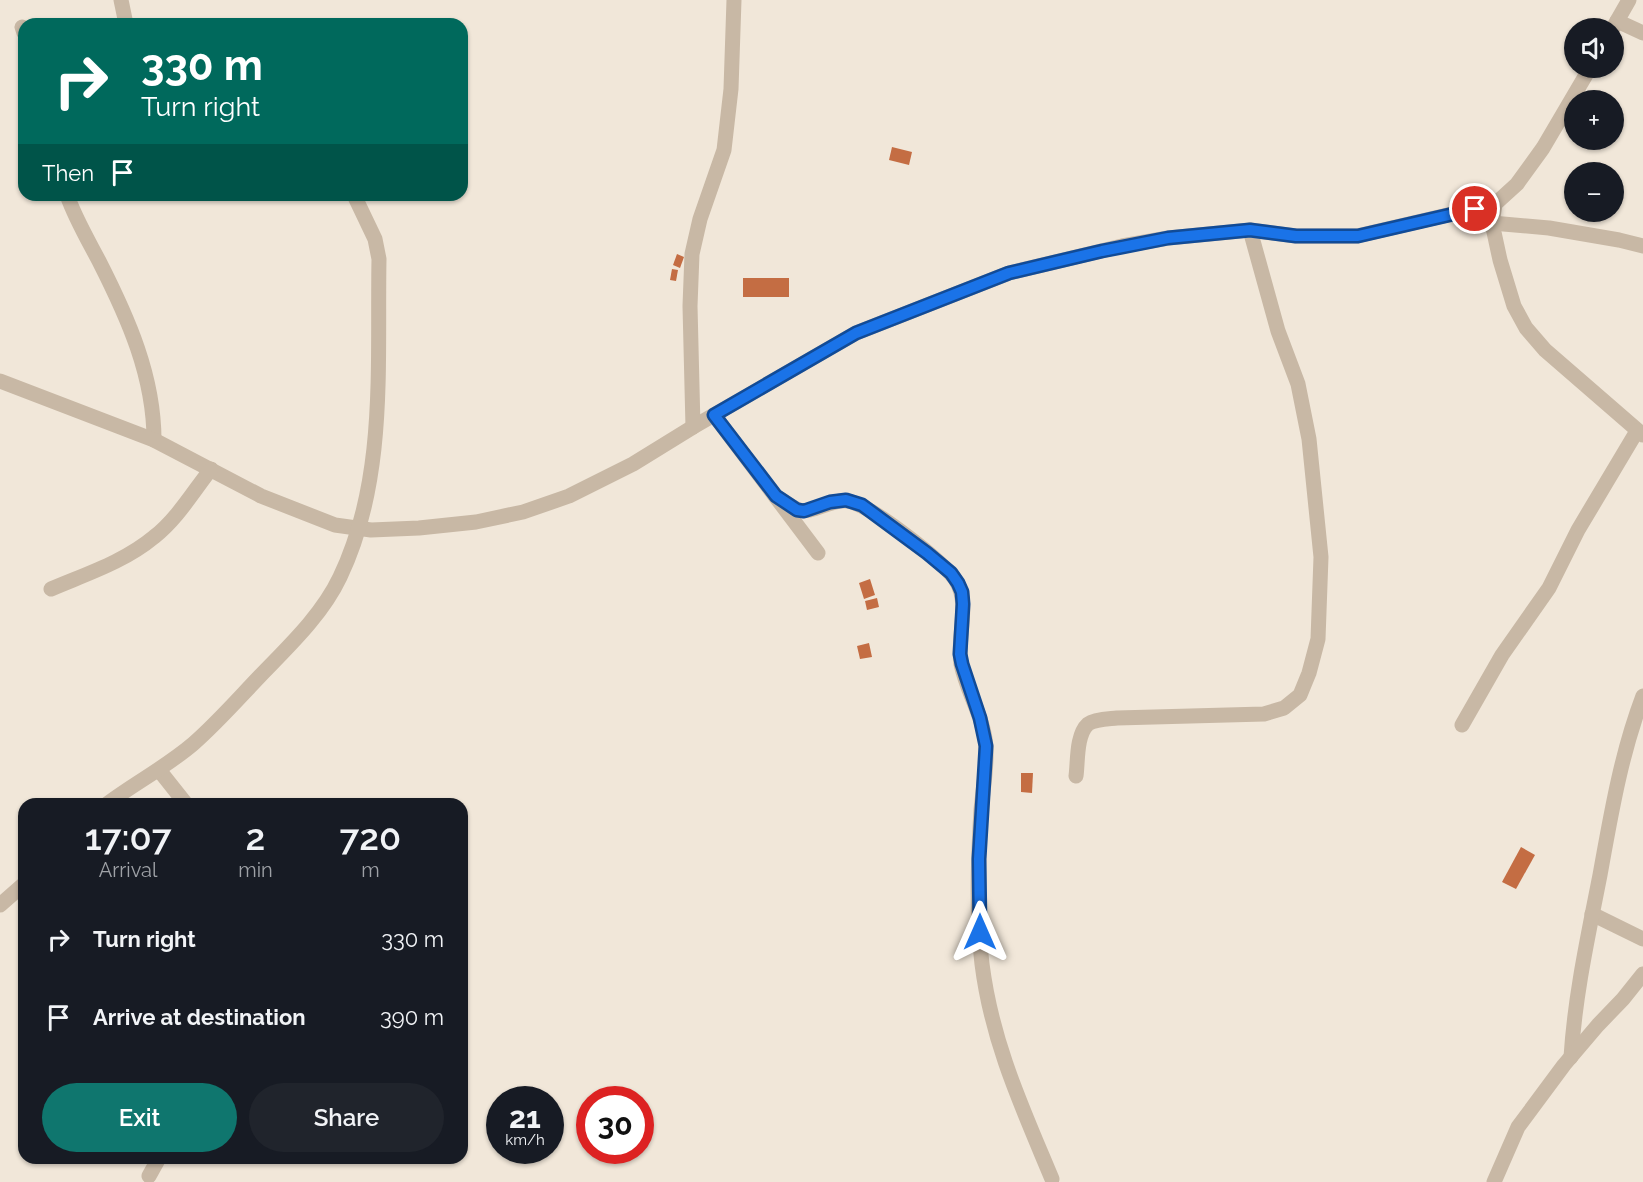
<!DOCTYPE html>
<meta charset="utf-8">
<style>
:root{--surface:#171b24;--page:#20242c;--text:#f1f3f6;--muted:#9ea1a6;--accent:#0f766e}
body{margin:0;font-family:Raleway,sans-serif;background:var(--page);color:var(--text);height:100vh;display:flex;flex-direction:column;font-size:22px;white-space:nowrap}
*{box-sizing:border-box;margin:0}
p{font-size:20px;color:var(--muted)}
.icon{flex:none;width:33px;height:33px;fill:none;stroke:currentColor;stroke-width:2;stroke-linecap:round;stroke-linejoin:round}
.map{position:relative;flex:1;overflow:hidden}
.drawer{position:absolute;left:18px;top:798px;width:450px;height:366px;display:flex;flex-direction:column;background:var(--surface);border-radius:18px;box-shadow:0 2px 4px #0004}
.drawer>*{flex:none}
.guide{position:absolute;left:18px;top:18px;width:450px;height:183px;border-radius:18px;box-shadow:0 2px 4px #0004;background:#00695c;color:#fff;overflow:hidden}
.controls{position:absolute;left:1564px;top:18px;display:grid;gap:12px}
.controls a{display:grid;place-items:center;width:60px;height:60px;border-radius:50%;background:var(--surface);box-shadow:0 2px 4px #0004;font-size:30px}
.speed{position:absolute;left:486px;top:1086px;display:flex;gap:12px;font-size:30px;font-weight:700;text-align:center}
.speed>*{display:grid;place-content:center;width:78px;height:78px;border-radius:50%;background:var(--surface);box-shadow:0 2px 4px #0004;line-height:1}
.speed small{font-size:15px;font-weight:400}
.speed .limit{border:9px solid #d22;background:#fff;color:#111}
.pin{position:absolute;display:grid;place-items:center;width:51px;height:51px;color:#fff;margin:-26px;border:3px solid #fff;border-radius:50%;box-shadow:0 2px 6px #0007}
.me{position:absolute;width:66px;margin:-33px;rotate:0deg;stroke-linejoin:round;filter:drop-shadow(0 0 4px #0008)}
.turn{display:flex;align-items:center;gap:21px;height:126px;padding:0 24px;font-size:27px}
.turn .icon{width:78px;height:78px;stroke-width:2.5}
.turn b{display:block;font-size:42px;line-height:51px}
.then{display:flex;align-items:center;height:57px;padding:0 24px;background:#0003;gap:12px;font-size:22px}
.eta{display:flex;justify-content:space-evenly;align-items:center;height:102px;text-align:center}
.eta b{font-size:36px;font-weight:600;line-height:42px}
.cta{display:flex;gap:12px;margin-top:auto;padding:12px 24px}
.cta a{flex:1;height:69px;border-radius:36px;background:var(--accent);color:#fff;font-size:24px;font-weight:600;line-height:69px;text-align:center}
.cta a+a{background:var(--page);color:var(--text)}
ul{padding:0;list-style:none}
li{display:flex;align-items:center;gap:18px;height:78px;padding:0 24px}
li div{flex:1}
li b{display:block;font-size:22px}
li em{font-style:normal}
.map>svg:first-child{display:block}
.building{fill:#c46d43}
.lines{fill:none;stroke-linecap:round;stroke-linejoin:round}
.minor{stroke:#c8b8a5;stroke-width:15}
.route-casing{stroke:#114b97;stroke-width:15}
.route{stroke:#1a73e8;stroke-width:10}
</style>
<div class="map">
<svg width="1643" height="1182" viewBox="0 0 1643 1182">
<rect width="100%" height="100%" fill="#f1e7d9"/>
<!-- building -->
<g class="building">
<polygon points="892,147 912,152 909,165 889,160"/>
<polygon points="677,254 684,257 680,268 673,265"/>
<polygon points="672,269 678,270 676,281 670,280"/>
<rect x="743" y="278" width="46" height="19"/>
<polygon points="870,579 875,595 864,599 859,583"/>
<polygon points="877,598 879,607 867,610 865,601"/>
<polygon points="869,643 872,657 860,659 857,646"/>
<polygon points="1021,773 1033,773 1032,793 1021,792"/>
<polygon points="1521,847 1535,855 1516,889 1502,882"/>
</g>
<g class="lines">
<!-- minor -->
<g class="minor">
<polyline points="121,0 126,24"/>
<polyline points="1617,21 1643,33"/>
<polyline points="22,27 24,33"/>
<polyline points="1613,28 1629,0"/>
<path d="M67,195C75,218 88,240 99,261C128,318 154,376 154,440"/>
<polyline points="1495,204 1492,223 1500,260 1514,306 1526,328 1545,350 1643,435"/>
<polyline points="1492,223 1549,228 1619,240 1643,246"/>
<polyline points="0,381 154,440 261,496 335,525 371,530 419,528 476,522 523,512 569,496 633,464 693,427 856,333 1009,273 1122,246 1168,238 1250,230 1296,236 1357,236 1495,204 1517,184 1543,148 1590,68"/>
<polyline points="714,415 818,553"/>
<polyline points="693,427 690,306 692,254 700,219 724,150 731,89 734,0"/>
<path d="M775,496C783,500 791,507 799,510C812,514 831,499 847,501C870,504 932,554 950,573C974,597 956,634 961,664C967,693 984,717 986,747C987,768 983,789 981,810C978,861 976,914 982,964C992,1043 1022,1107 1052,1179"/>
<path d="M51,589C86,574 124,562 154,537C177,519 193,492 211,469"/>
<polyline points="1462,725 1502,655 1549,588 1578,530 1637,431"/>
<polyline points="159,770 186,804"/>
<path d="M1076,776C1078,762 1076,735 1088,724C1095,719 1109,719 1117,718L1264,714L1284,708L1300,695L1309,673L1318,639L1321,557L1309,439L1298,384L1278,331L1250,230"/>
<path d="M107,804C135,783 166,767 193,744C217,723 238,699 260,676C289,646 322,615 340,577C387,479 377,365 379,259L375,239L354,195"/>
<polyline points="0,905 24,884"/>
<polyline points="1592,914 1643,939"/>
<path d="M1571,1057C1575,995 1588,936 1600,875C1611,814 1621,754 1643,696"/>
<polyline points="149,1176 159,1158"/>
<polyline points="1494,1182 1518,1127 1564,1065 1598,1025 1623,999 1643,974"/>
</g>
</g>
<g class="lines">
<defs>
<polyline id="route" points="980,932 979,859 986,746 980,718 962,664 960,654 963,604 962,592 958,583 951,573 927,553 862,505 846,500 830,502 804,511 797,510 776,496 714,415 856,333 1009,273 1102,251 1168,238 1250,230 1296,236 1358,236 1475,209"/>
</defs>
<!-- route casing -->
<use href="#route" class="route-casing"/>
<!-- route -->
<use href="#route" class="route"/>
</g>
</svg>
<div class="controls">
<a><svg class="icon" aria-label="sound" viewBox="0 0 24 24"><path d="M4 9h4l5-4v14l-5-4H4zM17 9q2 3 0 6"/></svg></a>
<a>+</a>
<a>−</a>
</div>
<div class="speed"><div>21<small>km/h</small></div><div class="limit">30</div></div>
<div class="pin" style="left:1475px;top:209px;background:#d93025"><svg class="icon" aria-label="arrive" viewBox="0 0 24 24"><path d="M6 21V4h12l-3 4 3 4H6"/></svg></div>
<svg class="me" style="left:980px;top:932px" viewBox="-20 -20 40 40"><path d="M0-17L14 15 0 8-14 15z" fill="#1a73e8" stroke="#fff" stroke-width="4"/></svg>
<div class="guide">
<div class="turn"><svg class="icon" aria-label="right" viewBox="0 0 24 24"><path d="M7 20v-9h11M14 6l5 5-5 5"/></svg><div><b>330 m</b>Turn right</div></div>
<div class="then">Then<svg class="icon" aria-label="arrive" viewBox="0 0 24 24"><path d="M6 21V4h12l-3 4 3 4H6"/></svg></div>
</div>
<section class="drawer">
<div class="eta">
<div><b>17:07</b><p>Arrival</p></div>
<div><b>2</b><p>min</p></div>
<div><b>720</b><p>m</p></div>
</div>
<ul>
<li><svg class="icon" aria-label="right" viewBox="0 0 24 24"><path d="M7 20v-9h11M14 6l5 5-5 5"/></svg><div><b>Turn right</b></div><em>330 m</em></li>
<li><svg class="icon" aria-label="arrive" viewBox="0 0 24 24"><path d="M6 21V4h12l-3 4 3 4H6"/></svg><div><b>Arrive at destination</b></div><em>390 m</em></li>
</ul>
<div class="cta"><a>Exit</a><a>Share</a></div>
</section>
</div>
